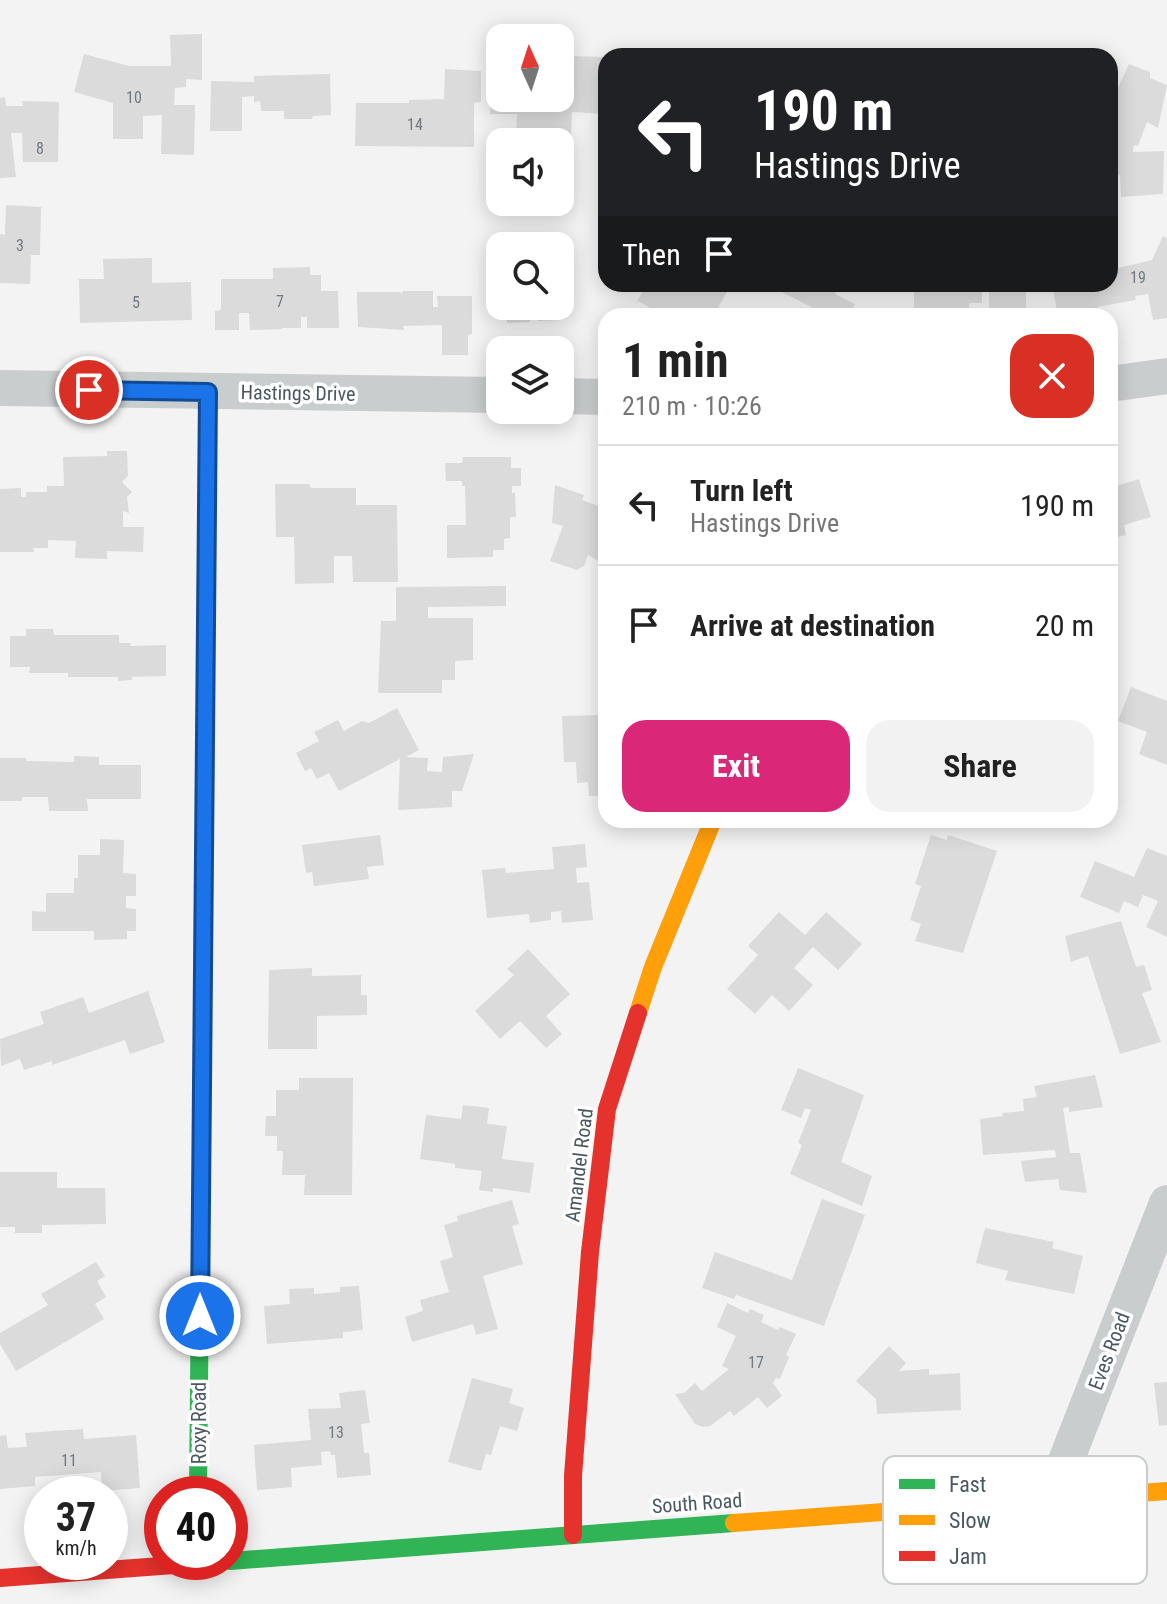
<!DOCTYPE html>
<meta charset="utf-8">
<style>
:root{--surface:#fff;--page:#f2f2f2;--text:#222;--muted:#767676;--line:#e0e0e0;--accent:#db2777}
body{margin:0;font-family:"Roboto Condensed",sans-serif;background:var(--page);color:var(--text);height:100vh;display:flex;flex-direction:column;font-size:30px;white-space:nowrap}
*{box-sizing:border-box;margin:0}
p{font-size:26px;color:var(--muted)}
.icon{flex:none;width:44px;height:44px;fill:none;stroke:currentColor;stroke-width:2;stroke-linecap:round;stroke-linejoin:round}
.map{position:relative;flex:1;overflow:hidden}
.panel{position:absolute;left:598px;top:308px;width:520px;height:520px;display:flex;flex-direction:column;background:var(--surface);border-radius:24px;box-shadow:0 4px 20px #0003}
.panel>*{flex:none}
.hud{position:absolute;left:598px;top:48px;width:520px;height:244px;border-radius:24px;box-shadow:0 4px 20px #0003;background:#202124;color:#fff;overflow:hidden}
.needle{width:52px;rotate:357deg}
.buttons{position:absolute;left:486px;top:24px;display:grid;gap:16px}
.buttons a{display:grid;place-items:center;width:88px;height:88px;border-radius:16px;background:var(--surface);box-shadow:0 4px 20px #0003;font-size:40px}
.speed{position:absolute;left:24px;top:1476px;display:flex;gap:16px;font-size:40px;font-weight:700;text-align:center}
.speed>*{display:grid;place-content:center;width:104px;height:104px;border-radius:50%;background:var(--surface);box-shadow:0 4px 20px #0003;line-height:1}
.speed small{font-size:20px;font-weight:400}
.speed .limit{border:12px solid #d22;background:#fff;color:#111}
.pin{position:absolute;display:grid;place-items:center;width:68px;height:68px;color:#fff;margin:-34px;border:4px solid #fff;border-radius:50%;box-shadow:0 2px 8px #0007}
.me{position:absolute;width:88px;margin:-44px;rotate:0deg;stroke-linejoin:round;filter:drop-shadow(0 0 6px #0008)}
.turn{display:flex;align-items:center;gap:28px;height:168px;padding:0 24px;font-size:36px}
.turn .icon{width:104px;height:104px;stroke-width:2.5}
.turn b{display:block;font-size:56px;line-height:68px}
.then{display:flex;align-items:center;height:76px;padding:0 24px;background:#0003;gap:16px;font-size:30px}
.round{display:grid;place-items:center;flex:none;width:84px;height:84px;border-radius:24px;background:var(--page)}
.head{display:flex;align-items:center;justify-content:space-between;height:136px;padding:0 24px}
h1{font-size:48px;font-weight:700;line-height:60px}
.button{display:flex;gap:16px;margin-top:auto;padding:16px 24px}
.button a{flex:1;height:92px;border-radius:24px;background:var(--accent);color:#fff;font-size:32px;font-weight:700;line-height:92px;text-align:center}
.button a+a{background:var(--page);color:var(--text)}
ul{padding:0;list-style:none}
li{display:flex;align-items:center;gap:24px;height:120px;padding:0 24px;border-top:2px solid var(--line)}
li div{flex:1}
li b{display:block;font-size:30px}
li em{font-style:normal}
.map>svg:first-child{display:block}
.building{fill:#dbdbdc}
.lines{fill:none;stroke-linecap:round;stroke-linejoin:round}
.street{stroke:#cacdce;stroke-width:36}
.fast{stroke:#30b455;stroke-width:18}
.slow{stroke:#ff9f0a;stroke-width:18}
.jam{stroke:#e5322d;stroke-width:18}
.route-casing{stroke:#114b97;stroke-width:20}
.route{stroke:#1a73e8;stroke-width:14}
.labels{text-anchor:middle;stroke-width:7;stroke-linejoin:round;paint-order:stroke}
.number-label{font-size:16px;fill:#6e7a80}
.street-label{font-size:20px;fill:#495860;stroke:#fff}
.key{fill:#fff;stroke:#c8cdcf;stroke-width:2}
.key-label{font-size:22px;fill:#495860}
</style>
<div class="map">
<svg width="1167" height="1604" viewBox="0 0 1167 1604">
<rect width="100%" height="100%" fill="#f3f3f3"/>
<!-- building -->
<g class="building">
<polygon points="202,34 202,80 186,79 186,87 175,88 174,105 195,105 194,155 161,154 162,115 143,116 143,139 113,139 113,103 74,92 84,54 129,66 171,66 170,35"/>
<polygon points="493,38 500,39 500,98 560,98 560,66 565,66 566,56 606,57 605,114 572,112 571,136 516,134 517,114 490,114"/>
<polygon points="1129,64 1150,72 1150,78 1167,85 1158,128 1147,122 1138,146 1134,145 1133,152 1164,151 1163,194 1121,197 1120,175 1110,178 1110,105"/>
<polygon points="445,69 481,71 481,102 474,103 474,147 355,146 356,103 409,103 409,100 444,99"/>
<polygon points="330,74 331,115 313,116 312,119 284,119 284,111 261,111 260,101 254,102 254,96 242,97 242,131 210,131 211,81 254,82 254,76"/>
<polygon points="5,97 6,106 23,106 22,101 59,102 58,162 23,162 22,133 11,133 16,177 0,178 0,98"/>
<polygon points="6,205 41,207 40,255 31,255 30,284 0,283 0,234 5,235"/>
<polygon points="1163,236 1167,238 1167,318 1153,320 1148,294 1135,296 1136,300 1097,307 1098,311 1058,316 1052,284 1110,284 1110,270 1152,260"/>
<polygon points="152,258 152,283 191,282 192,320 80,323 79,279 104,279 103,259"/>
<polygon points="310,267 310,275 321,275 321,291 338,291 339,328 307,328 307,317 301,317 301,328 282,328 283,317 282,329 250,330 249,313 239,313 239,330 215,330 215,311 221,310 221,279 273,279 273,268"/>
<polygon points="493,273 500,273 500,306 560,306 562,320 538,321 538,318 530,318 530,322 507,323 506,317 492,317"/>
<polygon points="626,284 725,284 730,287 713,316 691,316 678,309 674,316 666,316 637,301 642,293"/>
<polygon points="766,284 840,284 835,294 855,304 848,316 829,316"/>
<polygon points="914,284 1026,284 1026,316 989,316 989,292 982,292 982,303 969,303 969,316 914,316"/>
<polygon points="403,291 433,291 433,307 438,307 437,296 472,296 472,334 468,335 468,355 442,355 442,325 403,326 404,330 358,327 357,292 401,292 401,295"/>
<polygon points="107,451 127,451 128,476 122,482 132,492 127,497 129,513 123,511 123,527 144,527 143,552 107,551 107,559 75,558 76,541 48,540 48,548 33,548 34,552 0,552 0,489 21,488 21,497 26,497 26,492 47,492 47,486 64,486 63,457 107,456"/>
<polygon points="463,457 511,457 511,468 521,468 521,486 512,486 512,493 515,493 516,517 510,517 510,538 504,539 504,550 493,550 493,557 447,558 447,525 466,525 465,486 462,486 462,481 446,481 445,463 462,463"/>
<polygon points="1139,479 1151,517 1124,525 1126,535 1114,538 1116,544 1110,546 1110,488"/>
<polygon points="275,484 309,484 311,488 356,488 356,505 397,505 398,582 353,582 352,556 334,556 334,583 295,584 294,537 276,537"/>
<polygon points="555,485 584,495 582,500 601,507 606,505 606,557 602,563 588,555 584,566 577,570 550,561 563,526 552,523"/>
<polygon points="506,586 506,606 428,607 428,618 473,618 473,660 455,661 455,680 442,680 442,693 378,693 381,621 396,621 396,587"/>
<polygon points="26,629 53,629 54,635 119,635 119,643 131,643 130,646 166,645 166,676 132,677 132,680 118,681 118,677 68,677 68,673 29,673 30,667 10,667 10,636 26,636"/>
<polygon points="1131,687 1167,701 1167,765 1139,754 1147,732 1118,721"/>
<polygon points="397,708 419,750 406,757 428,758 427,771 442,772 443,757 474,754 462,791 452,791 452,807 398,810 400,759 339,791 329,773 317,779 311,768 305,771 296,753 319,741 314,732 338,720 344,731 362,721 369,723"/>
<polygon points="606,709 606,796 589,796 588,782 577,783 576,762 564,762 562,716 602,715 602,710"/>
<polygon points="74,756 99,757 99,765 141,765 141,799 87,799 88,811 49,811 48,797 22,797 22,801 0,801 0,758 26,758 26,761 74,762"/>
<polygon points="380,835 384,865 367,867 369,879 314,886 312,872 306,873 302,845"/>
<polygon points="931,835 947,840 948,835 997,851 963,953 915,941 921,924 910,920 921,886 915,884"/>
<polygon points="100,839 124,840 123,873 136,874 136,896 126,896 126,908 136,909 136,931 127,931 127,939 94,940 94,931 32,931 32,911 46,912 46,893 74,893 74,878 78,878 78,855 100,855"/>
<polygon points="585,844 587,867 576,868 577,883 589,882 593,920 562,923 561,911 551,912 551,920 530,923 529,914 487,918 482,870 505,868 506,873 554,869 552,847"/>
<polygon points="1147,848 1167,856 1167,937 1146,927 1158,901 1143,895 1138,907 1124,901 1119,913 1080,897 1095,861 1134,877"/>
<polygon points="779,912 805,935 826,912 862,944 838,970 813,947 794,968 813,985 789,1011 772,995 755,1014 727,989 758,955 748,946"/>
<polygon points="1121,921 1136,967 1144,965 1152,990 1142,993 1161,1042 1120,1054 1088,956 1071,962 1065,936"/>
<polygon points="528,949 570,994 546,1016 562,1034 546,1048 520,1021 500,1039 475,1011 514,975 507,969"/>
<polygon points="312,968 312,976 361,975 361,995 367,995 367,1015 317,1016 317,1049 268,1049 269,970"/>
<polygon points="148,991 165,1042 130,1054 125,1040 52,1065 52,1061 24,1070 20,1059 1,1066 0,1039 44,1024 40,1012 83,997 89,1013"/>
<polygon points="798,1068 864,1095 841,1162 872,1176 862,1206 790,1174 802,1145 798,1143 811,1110 805,1108 801,1118 781,1110"/>
<polygon points="1095,1075 1103,1107 1069,1112 1069,1107 1063,1108 1070,1153 1080,1153 1087,1193 1060,1190 1058,1179 1025,1182 1021,1161 1056,1157 1055,1150 983,1155 980,1119 1003,1116 1002,1113 1024,1111 1023,1099 1037,1097 1034,1086"/>
<polygon points="299,1078 353,1078 352,1195 304,1195 305,1175 282,1175 283,1151 277,1151 277,1136 265,1136 266,1116 276,1116 276,1090 299,1090"/>
<polygon points="463,1105 489,1108 487,1124 507,1126 502,1159 534,1163 530,1193 493,1188 493,1192 479,1190 482,1171 455,1168 455,1164 420,1159 426,1115 461,1119"/>
<polygon points="0,1172 57,1172 57,1188 105,1188 106,1224 42,1225 42,1233 15,1233 15,1227 0,1227"/>
<polygon points="822,1199 865,1215 824,1326 736,1295 734,1299 702,1288 715,1252 792,1280"/>
<polygon points="512,1200 519,1224 512,1226 523,1264 483,1276 498,1329 476,1335 473,1324 412,1342 405,1317 423,1311 420,1300 449,1292 440,1261 453,1257 444,1225 458,1221 457,1216"/>
<polygon points="985,1228 1054,1242 1052,1248 1083,1256 1074,1294 1005,1280 1008,1271 976,1263"/>
<polygon points="96,1262 105,1276 97,1281 106,1297 95,1304 104,1319 16,1371 0,1344 0,1333 48,1305 41,1294"/>
<polygon points="359,1286 363,1330 343,1332 343,1338 267,1344 264,1306 290,1304 289,1289 314,1288 314,1294 340,1292 340,1287"/>
<polygon points="727,1303 748,1313 750,1309 764,1315 761,1322 778,1330 780,1327 796,1334 786,1355 789,1357 780,1379 776,1378 773,1383 782,1396 767,1408 758,1397 734,1416 730,1411 710,1426 703,1427 695,1424 675,1394 684,1393 695,1383 702,1391 729,1369 722,1366 736,1336 717,1327"/>
<polygon points="889,1346 906,1363 899,1371 929,1369 929,1375 960,1373 961,1410 877,1414 876,1399 856,1381"/>
<polygon points="472,1378 513,1389 509,1403 524,1408 517,1431 500,1426 491,1455 486,1454 481,1471 448,1462"/>
<polygon points="1167,1382 1167,1425 1159,1426 1154,1383"/>
<polygon points="365,1390 370,1423 361,1424 364,1453 369,1453 371,1475 337,1478 335,1455 331,1455 330,1451 321,1452 322,1465 291,1468 292,1487 257,1490 254,1445 311,1440 308,1409 341,1408 339,1393"/>
<polygon points="83,1429 84,1439 136,1435 140,1488 102,1491 101,1472 35,1477 35,1486 0,1489 0,1436 6,1435 8,1448 27,1447 25,1433"/>
</g>
<g class="lines">
<!-- street -->
<g class="street">
<polyline points="1110,384 1167,376"/>
<polyline points="0,388 500,395"/>
<polyline points="560,396 606,397"/>
<polyline points="1051,1499 1167,1203"/>
</g>
<!-- fast -->
<g class="fast">
<polyline points="198,1494 202,1066"/>
<polyline points="230,1561 734,1523"/>
</g>
<!-- slow -->
<g class="slow">
<polyline points="638,1013 653,967 713,820"/>
<polyline points="202,1066 205,737"/>
<polyline points="734,1523 1167,1491"/>
</g>
<!-- jam -->
<g class="jam">
<polyline points="205,737 208,392"/>
<polyline points="573,1535 573,1476 590,1252 607,1109 638,1013"/>
<polyline points="0,1578 214,1562"/>
</g>
</g>
<g class="lines">
<defs>
<polyline id="route" points="89,390 208,392 200,1316"/>
</defs>
<!-- route casing -->
<use href="#route" class="route-casing"/>
<!-- route -->
<use href="#route" class="route"/>
</g>
<g class="labels">
<!-- number labels -->
<g class="number-label">
<text x="134" y="103">10</text>
<text x="415" y="130">14</text>
<text x="40" y="154">8</text>
<text x="20" y="251">3</text>
<text x="1138" y="283">19</text>
<text x="280" y="307">7</text>
<text x="136" y="308">5</text>
<text x="756" y="1368">17</text>
<text x="336" y="1438">13</text>
<text x="69" y="1466">11</text>
</g>
<!-- street labels -->
<g class="street-label">
<text transform="translate(298 393) rotate(1)" y="7">Hastings Drive</text>
<text transform="translate(579 1165) rotate(-83)" y="7">Amandel Road</text>
<text transform="translate(1109 1351) rotate(-69)" y="7">Eves Road</text>
<text transform="translate(199 1423) rotate(-90)" y="7">Roxy Road</text>
<text transform="translate(697 1503) rotate(-4)" y="7">South Road</text>
</g>
</g>
<!-- legend -->
<rect x="883" y="1456" width="264" height="128" rx="12" class="key"/>
<rect x="899" y="1479" width="36" height="10" fill="#30b455"/>
<rect x="899" y="1515" width="36" height="10" fill="#ff9f0a"/>
<rect x="899" y="1551" width="36" height="10" fill="#e5322d"/>
<g class="key-label">
<text x="949" y="1492">Fast</text>
<text x="949" y="1528">Slow</text>
<text x="949" y="1564">Jam</text>
</g>
</svg>
<div class="buttons">
<a><svg class="needle" viewBox="-14 -14 28 28"><path d="M0-13l5 13h-10z" fill="#e53935"/><path d="M0 13l5-13h-10z" fill="#767676"/></svg></a>
<a><svg class="icon" aria-label="sound" viewBox="0 0 24 24"><path d="M4 9h4l5-4v14l-5-4H4zM17 9q2 3 0 6"/></svg></a>
<a><svg class="icon" aria-label="search" viewBox="0 0 24 24"><circle cx="10" cy="10" r="6"/><path d="M15 15l6 6"/></svg></a>
<a><svg class="icon" aria-label="layers" viewBox="0 0 24 24"><path d="M12 4l9 5-9 5-9-5zM3 14l9 5 9-5"/></svg></a>
</div>
<div class="speed"><div>37<small>km/h</small></div><div class="limit">40</div></div>
<div class="pin" style="left:89px;top:390px;background:#d93025"><svg class="icon" aria-label="arrive" viewBox="0 0 24 24"><path d="M6 21V4h12l-3 4 3 4H6"/></svg></div>
<svg class="me" style="left:200px;top:1316px" viewBox="-20 -20 40 40"><circle r="17" fill="#1a73e8" stroke="#fff" stroke-width="3"/><path d="M0-11L8 9 0 5-8 9z" fill="#fff"/></svg>
<div class="hud">
<div class="turn"><svg class="icon" aria-label="left" viewBox="0 0 24 24"><path d="M17 20v-9H6M10 6l-5 5 5 5"/></svg><div><b>190 m</b>Hastings Drive</div></div>
<div class="then">Then<svg class="icon" aria-label="arrive" viewBox="0 0 24 24"><path d="M6 21V4h12l-3 4 3 4H6"/></svg></div>
</div>
<section class="panel">
<div class="head"><div><h1>1 min</h1><p>210 m · 10:26</p></div><a class="round" style="background:#d93025;color:#fff"><svg class="icon" aria-label="close" viewBox="0 0 24 24"><path d="M6 6l12 12M18 6L6 18"/></svg></a></div>
<ul>
<li><svg class="icon" aria-label="left" viewBox="0 0 24 24"><path d="M17 20v-9H6M10 6l-5 5 5 5"/></svg><div><b>Turn left</b><p>Hastings Drive</p></div><em>190 m</em></li>
<li><svg class="icon" aria-label="arrive" viewBox="0 0 24 24"><path d="M6 21V4h12l-3 4 3 4H6"/></svg><div><b>Arrive at destination</b></div><em>20 m</em></li>
</ul>
<div class="button"><a>Exit</a><a>Share</a></div>
</section>
</div>
